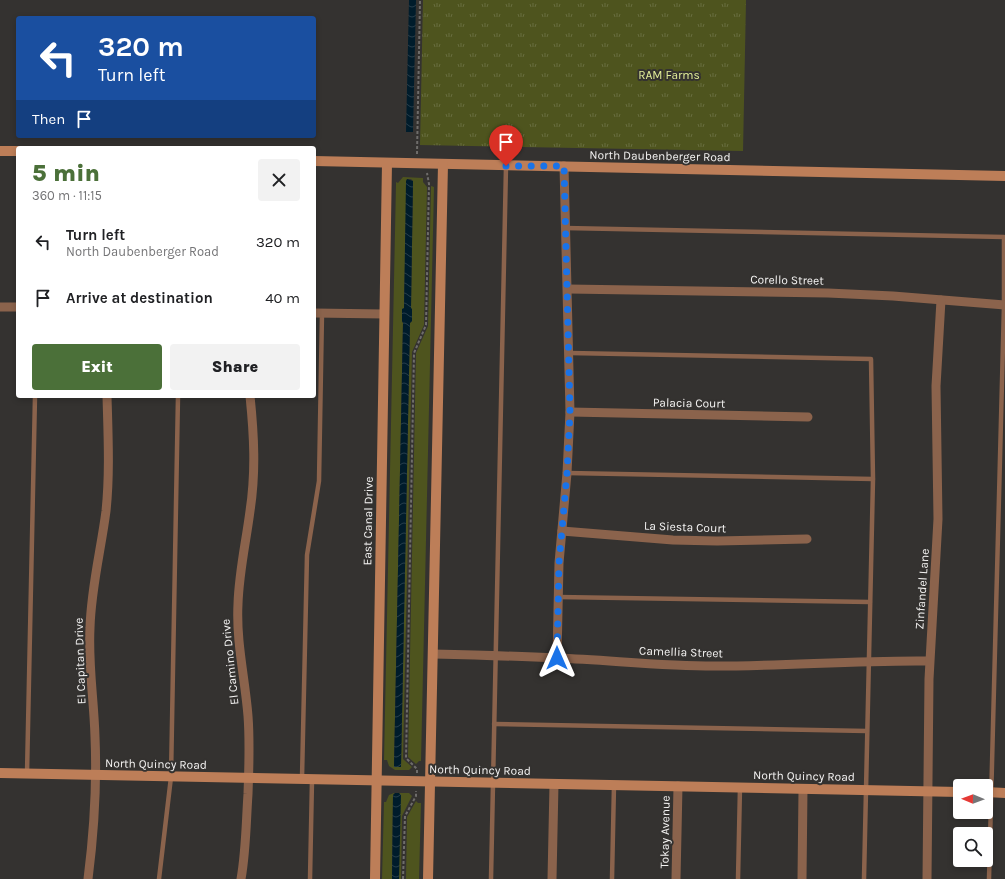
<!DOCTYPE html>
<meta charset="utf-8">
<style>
:root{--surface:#fff;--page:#f2f2f2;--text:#202124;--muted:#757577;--accent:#4b7039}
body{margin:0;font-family:Karla,sans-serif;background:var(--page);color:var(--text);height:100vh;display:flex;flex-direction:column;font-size:15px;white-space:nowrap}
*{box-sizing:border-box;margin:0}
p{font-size:13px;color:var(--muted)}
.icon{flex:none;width:22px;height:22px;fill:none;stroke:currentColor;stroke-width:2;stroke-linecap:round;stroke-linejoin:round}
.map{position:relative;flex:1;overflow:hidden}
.details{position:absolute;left:16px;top:146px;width:300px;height:252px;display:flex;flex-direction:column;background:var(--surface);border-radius:4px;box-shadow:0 2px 6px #0003}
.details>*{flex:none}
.top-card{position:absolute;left:16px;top:16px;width:300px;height:122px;border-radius:4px;box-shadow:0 2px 6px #0003;background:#1a4fa0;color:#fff;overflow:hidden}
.needle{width:26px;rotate:271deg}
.controls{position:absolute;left:953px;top:779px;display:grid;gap:8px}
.controls a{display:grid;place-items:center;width:40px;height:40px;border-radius:4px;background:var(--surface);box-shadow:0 2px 6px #0003;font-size:20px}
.pin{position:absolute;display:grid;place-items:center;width:34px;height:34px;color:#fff;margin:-41px -17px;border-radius:50% 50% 50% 0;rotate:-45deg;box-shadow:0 0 4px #0007}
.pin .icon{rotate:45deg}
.me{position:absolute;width:44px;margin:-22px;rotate:0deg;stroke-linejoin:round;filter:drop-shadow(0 0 3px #0008)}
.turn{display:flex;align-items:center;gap:14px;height:84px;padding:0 16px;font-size:18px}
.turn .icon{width:52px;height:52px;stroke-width:2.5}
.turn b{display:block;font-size:28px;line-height:34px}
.then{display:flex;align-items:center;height:38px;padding:0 16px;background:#0003;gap:8px;font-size:15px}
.round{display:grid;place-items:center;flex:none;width:42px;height:42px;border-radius:4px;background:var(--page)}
.overview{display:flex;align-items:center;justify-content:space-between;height:68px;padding:0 16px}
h1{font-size:24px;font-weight:800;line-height:30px;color:var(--accent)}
.cta{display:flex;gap:8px;margin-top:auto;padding:8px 16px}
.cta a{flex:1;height:46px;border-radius:4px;background:var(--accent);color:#fff;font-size:16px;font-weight:800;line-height:46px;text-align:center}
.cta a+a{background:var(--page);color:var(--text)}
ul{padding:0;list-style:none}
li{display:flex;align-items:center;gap:12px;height:56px;padding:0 16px}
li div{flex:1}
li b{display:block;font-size:15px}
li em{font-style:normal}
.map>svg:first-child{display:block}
.green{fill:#4e541e;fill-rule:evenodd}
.park{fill:url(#park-tufts)}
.water{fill:url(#water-waves)}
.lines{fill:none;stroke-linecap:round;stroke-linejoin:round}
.path{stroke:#6f6d6b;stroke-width:2;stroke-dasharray:3 2;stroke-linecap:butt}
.lane{stroke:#8b634c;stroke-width:4.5}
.street{stroke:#8b634c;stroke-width:9}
.secondary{stroke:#bd7e58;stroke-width:10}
.route{stroke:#1a73e8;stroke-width:7;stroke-dasharray:0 12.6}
.labels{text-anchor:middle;stroke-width:4;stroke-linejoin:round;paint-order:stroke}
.park-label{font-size:12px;fill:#e2ee98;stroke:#343230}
.street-label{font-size:12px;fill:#f4f3f2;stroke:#343230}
</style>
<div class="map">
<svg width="1005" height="879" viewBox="0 0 1005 879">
<defs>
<pattern id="park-tufts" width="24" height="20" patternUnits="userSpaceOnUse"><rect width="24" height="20" fill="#4e541e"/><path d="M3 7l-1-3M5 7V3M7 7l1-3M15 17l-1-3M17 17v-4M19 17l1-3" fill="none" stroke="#686d3f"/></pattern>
<pattern id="water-waves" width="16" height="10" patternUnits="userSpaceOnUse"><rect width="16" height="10" fill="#001c2b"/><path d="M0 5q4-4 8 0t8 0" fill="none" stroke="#263d4a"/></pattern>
</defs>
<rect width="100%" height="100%" fill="#343230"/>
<!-- green -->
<g class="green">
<path d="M403,177L423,178V182L427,187L424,325L412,352L403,759L412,767L409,770H395L389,766L387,760H384L396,184V182L398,183ZM407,179H411L413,181L411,309L412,321L410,323L401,767L394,766L403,323L402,321V310L404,309Z"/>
<polygon points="431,186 434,187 421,761 419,761 416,764 408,757 416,353 428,326"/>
<polygon points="394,793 409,793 412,796 402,816 401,879 399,879 399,793 395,793 393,795 392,879 382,879 384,802 386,802 389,795"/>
<polygon points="416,801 418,803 421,803 419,879 406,879 407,817"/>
</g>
<!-- park -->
<polygon class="park" points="423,0 746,0 743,151 420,145"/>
<!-- water -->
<g class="water">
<polygon points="409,0 416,0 413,132 406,132"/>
<polygon points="407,179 413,181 411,308 412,309 412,321 410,323 401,767 394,767 403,323 402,321 402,309 404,308 406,181"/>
<polygon points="395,793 399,793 401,795 399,879 392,879 393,795"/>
</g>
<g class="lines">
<!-- path -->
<g class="path">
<polyline points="417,154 420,0"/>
<polyline points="417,773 417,769 406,758 414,353 426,325 429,184 427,173"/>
<polyline points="403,879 405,816 416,796 416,791"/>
</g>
<!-- lane -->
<g class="lane">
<polyline points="565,228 1004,237 1004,305 989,879"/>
<polyline points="570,353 871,359 873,479 864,879"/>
<polyline points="567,473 873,479"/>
<polyline points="558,597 870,602"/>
<polyline points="494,724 867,731"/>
<polyline points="27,774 35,396"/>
<polyline points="302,778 307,555 319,481 322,313"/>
<polyline points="159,879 171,777 178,396"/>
<polyline points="310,879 312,780"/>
<polyline points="491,879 506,166"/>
<polyline points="612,879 614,785"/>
<polyline points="738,879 740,787"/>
</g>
<!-- street -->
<g class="street">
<polyline points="568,289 828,293 893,296 1005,305"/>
<polyline points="0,307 18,307"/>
<polyline points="314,313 384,314"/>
<polyline points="570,412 808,417"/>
<polyline points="562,531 673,540 717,541 807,539"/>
<path d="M433,654C474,655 515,656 557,658C609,660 662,666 714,666C786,666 858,660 929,661"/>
<polyline points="557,658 559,563 567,473 570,412 564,166"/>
<path d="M88,879C94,832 97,784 95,737C94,700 88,665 90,628C91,588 101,550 106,511C110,473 108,434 107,396"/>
<path d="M241,879C246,851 246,823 248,794C249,768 250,742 248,716C245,678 236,642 238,604C239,572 246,542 250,511C256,472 254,435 250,396"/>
<polyline points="552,879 554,784"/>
<polyline points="676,879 678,786"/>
<polyline points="802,879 803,789"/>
<polyline points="927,879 929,679 938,519 936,386 941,300"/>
</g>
<!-- secondary -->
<g class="secondary">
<polyline points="0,151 18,151"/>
<polyline points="314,161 1005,176"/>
<polyline points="0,773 960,792"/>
<polyline points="986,792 1005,793"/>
<polyline points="375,879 387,163"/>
<polyline points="428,879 443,164"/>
</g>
</g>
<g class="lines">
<!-- route -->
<polyline class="route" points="506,166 564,166 570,412 567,473 559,563 557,658"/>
</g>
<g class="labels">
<!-- park labels -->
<g class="park-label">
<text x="669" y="79">RAM Farms</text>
</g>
<!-- street labels -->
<g class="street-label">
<text transform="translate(660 156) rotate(1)" y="4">North Daubenberger Road</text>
<text transform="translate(787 280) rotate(1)" y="4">Corello Street</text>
<text transform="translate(689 403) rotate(1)" y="4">Palacia Court</text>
<text transform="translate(368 521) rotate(-89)" y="4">East Canal Drive</text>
<text transform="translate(685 527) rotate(2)" y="4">La Siesta Court</text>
<text transform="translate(922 589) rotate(-86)" y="4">Zinfandel Lane</text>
<text transform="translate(681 652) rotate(2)" y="4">Camellia Street</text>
<text transform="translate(80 661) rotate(-92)" y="4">El Capitan Drive</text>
<text transform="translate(230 662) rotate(-96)" y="4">El Camino Drive</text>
<text transform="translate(156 764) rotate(1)" y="4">North Quincy Road</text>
<text transform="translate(480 770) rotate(1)" y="4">North Quincy Road</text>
<text transform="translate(804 776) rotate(1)" y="4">North Quincy Road</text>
<text transform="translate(665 832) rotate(-89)" y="4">Tokay Avenue</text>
</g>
</g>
</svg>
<div class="controls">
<a><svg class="needle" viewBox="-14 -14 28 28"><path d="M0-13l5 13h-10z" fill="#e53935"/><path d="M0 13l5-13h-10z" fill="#757577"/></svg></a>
<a><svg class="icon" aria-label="search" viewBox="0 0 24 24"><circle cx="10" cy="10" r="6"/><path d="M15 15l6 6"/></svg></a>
</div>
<div class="pin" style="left:506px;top:166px;background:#d93025"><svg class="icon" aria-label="arrive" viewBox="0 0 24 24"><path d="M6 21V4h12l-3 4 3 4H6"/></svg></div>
<svg class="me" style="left:557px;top:658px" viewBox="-20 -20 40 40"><path d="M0-17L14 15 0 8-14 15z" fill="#1a73e8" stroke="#fff" stroke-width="4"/></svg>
<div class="top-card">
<div class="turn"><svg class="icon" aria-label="left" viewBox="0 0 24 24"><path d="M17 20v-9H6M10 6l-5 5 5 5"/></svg><div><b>320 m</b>Turn left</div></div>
<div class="then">Then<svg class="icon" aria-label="arrive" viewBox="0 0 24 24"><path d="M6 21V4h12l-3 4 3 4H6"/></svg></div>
</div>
<section class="details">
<div class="overview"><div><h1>5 min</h1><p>360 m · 11:15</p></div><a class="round"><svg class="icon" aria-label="close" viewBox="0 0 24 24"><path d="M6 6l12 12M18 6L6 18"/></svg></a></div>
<ul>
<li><svg class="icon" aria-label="left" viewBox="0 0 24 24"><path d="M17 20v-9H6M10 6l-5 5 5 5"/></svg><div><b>Turn left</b><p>North Daubenberger Road</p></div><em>320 m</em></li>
<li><svg class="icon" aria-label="arrive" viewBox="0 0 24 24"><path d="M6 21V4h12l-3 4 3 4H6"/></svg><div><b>Arrive at destination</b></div><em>40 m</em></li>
</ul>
<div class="cta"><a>Exit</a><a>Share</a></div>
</section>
</div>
